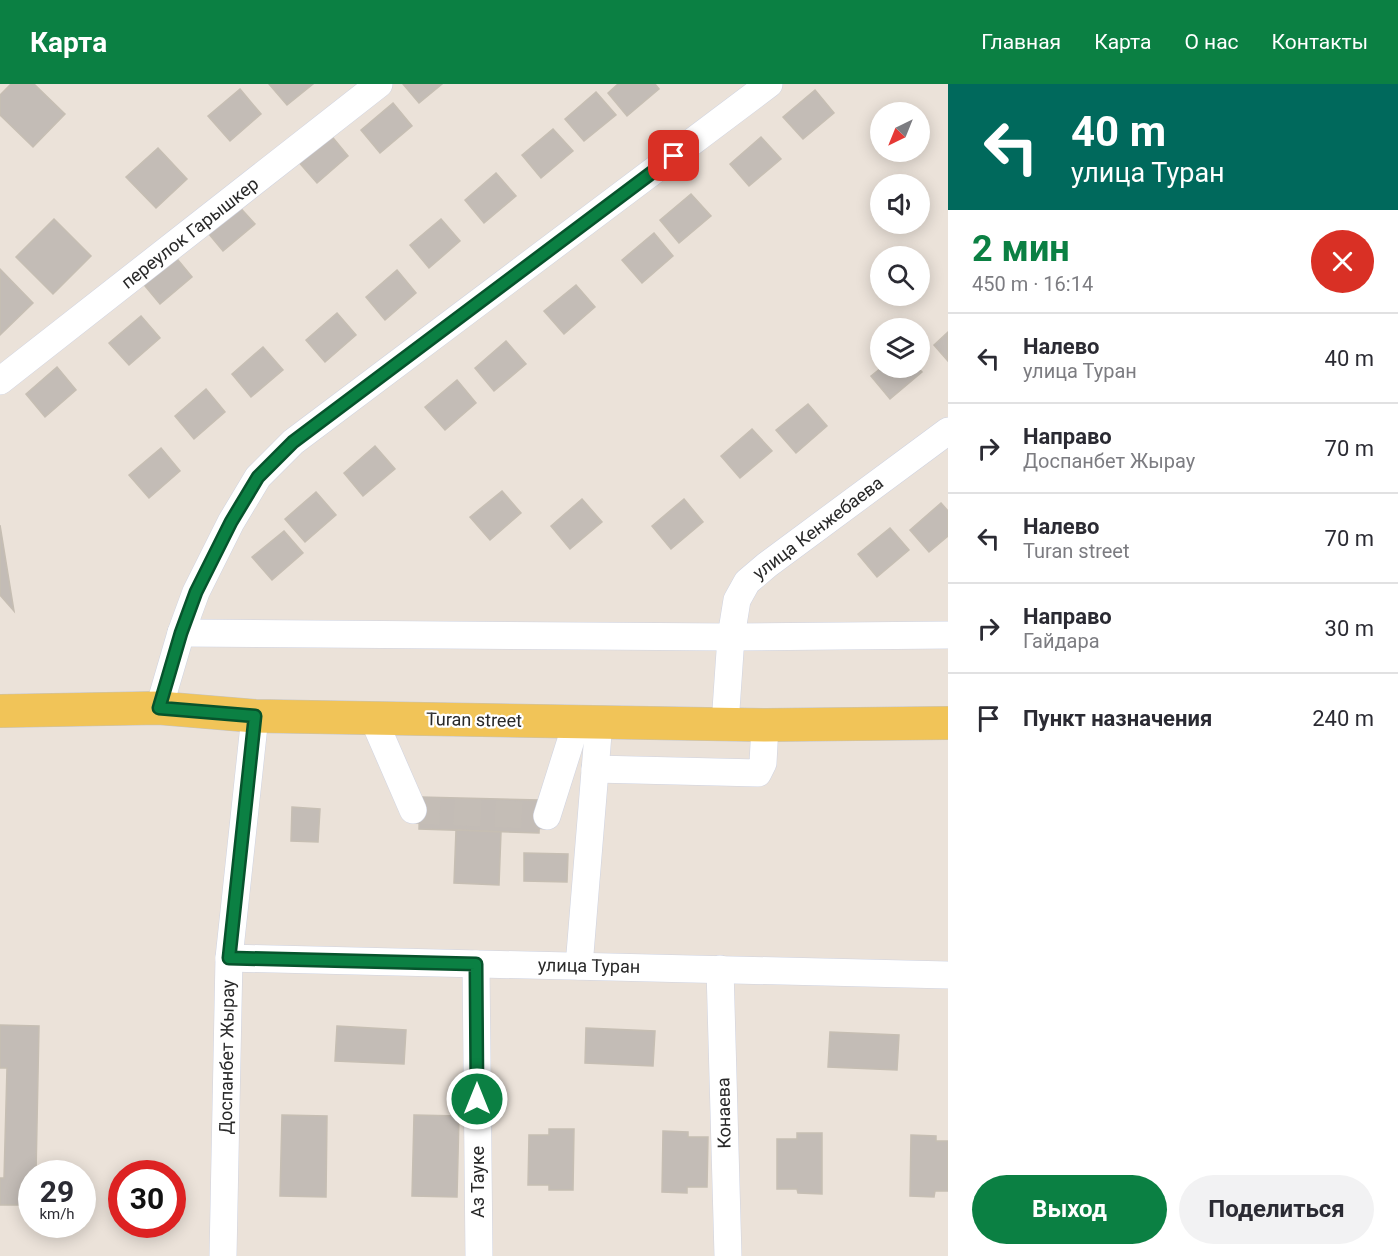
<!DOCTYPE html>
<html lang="ru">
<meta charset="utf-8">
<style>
:root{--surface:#fff;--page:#f2f2f3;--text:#2b2b33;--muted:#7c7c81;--line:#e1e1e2;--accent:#0b8043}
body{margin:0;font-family:Roboto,sans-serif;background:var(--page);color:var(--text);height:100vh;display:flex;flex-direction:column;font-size:22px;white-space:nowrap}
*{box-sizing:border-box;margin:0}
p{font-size:20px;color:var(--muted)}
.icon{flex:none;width:33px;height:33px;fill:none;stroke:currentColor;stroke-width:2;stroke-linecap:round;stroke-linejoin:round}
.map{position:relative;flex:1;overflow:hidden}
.side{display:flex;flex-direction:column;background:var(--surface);width:450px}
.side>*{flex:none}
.top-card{background:#00695c;color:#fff;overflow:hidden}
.needle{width:39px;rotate:223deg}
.fabs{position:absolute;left:870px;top:18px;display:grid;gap:12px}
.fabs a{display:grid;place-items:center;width:60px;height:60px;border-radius:50%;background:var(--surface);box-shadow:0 3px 15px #0003;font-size:30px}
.speed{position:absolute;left:18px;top:1076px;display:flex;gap:12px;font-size:30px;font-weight:700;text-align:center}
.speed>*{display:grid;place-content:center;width:78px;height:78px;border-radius:50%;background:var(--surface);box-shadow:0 3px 15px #0003;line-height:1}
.speed small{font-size:15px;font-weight:400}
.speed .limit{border:9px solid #d22;background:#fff;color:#111}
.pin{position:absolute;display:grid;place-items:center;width:51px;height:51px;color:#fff;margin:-26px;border-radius:12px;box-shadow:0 3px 9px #0006}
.me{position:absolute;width:66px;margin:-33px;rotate:0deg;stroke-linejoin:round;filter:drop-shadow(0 0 4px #0008)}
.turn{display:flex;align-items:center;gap:21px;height:126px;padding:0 24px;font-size:27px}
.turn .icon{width:78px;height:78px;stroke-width:2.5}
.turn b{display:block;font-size:42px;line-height:51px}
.round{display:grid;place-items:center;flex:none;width:63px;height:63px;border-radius:32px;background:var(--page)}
.headline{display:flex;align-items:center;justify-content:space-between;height:102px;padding:0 24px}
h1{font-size:36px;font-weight:700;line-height:45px;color:var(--accent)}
.button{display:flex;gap:12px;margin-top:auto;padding:12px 24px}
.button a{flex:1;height:69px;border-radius:36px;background:var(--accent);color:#fff;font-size:24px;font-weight:700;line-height:69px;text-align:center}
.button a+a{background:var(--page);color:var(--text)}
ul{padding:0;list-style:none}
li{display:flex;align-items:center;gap:18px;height:90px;padding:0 24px;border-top:2px solid var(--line)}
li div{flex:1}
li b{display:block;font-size:22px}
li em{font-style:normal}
header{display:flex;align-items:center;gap:36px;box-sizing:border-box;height:84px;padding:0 30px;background:var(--accent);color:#fff}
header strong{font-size:28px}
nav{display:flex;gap:33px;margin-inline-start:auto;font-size:21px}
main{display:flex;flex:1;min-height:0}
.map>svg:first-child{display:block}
.building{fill:#c3bcb6;stroke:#c6beb3;stroke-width:1.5}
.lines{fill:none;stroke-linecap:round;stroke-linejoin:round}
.minor-tunnel{stroke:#c4bdb6;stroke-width:27;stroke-dasharray:27 14;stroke-linecap:butt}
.minor-casing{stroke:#cfd3e1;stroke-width:28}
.major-casing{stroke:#c3c3c3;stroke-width:34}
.minor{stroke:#fff;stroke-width:27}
.major{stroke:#f1c458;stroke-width:33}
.route-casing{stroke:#07532c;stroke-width:15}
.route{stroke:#0b8043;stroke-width:10}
.labels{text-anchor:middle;stroke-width:4.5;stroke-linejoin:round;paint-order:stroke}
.street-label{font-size:18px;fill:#282828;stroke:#fff}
</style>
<header>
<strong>Карта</strong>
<nav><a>Главная</a><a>Карта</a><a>О нас</a><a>Контакты</a></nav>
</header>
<main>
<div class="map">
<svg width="948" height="1172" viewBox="0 0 948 1172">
<rect width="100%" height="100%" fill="#ebe2d9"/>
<!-- building -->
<g class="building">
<polygon points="11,0 34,0 65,30 33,63 0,31 0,11"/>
<polygon points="269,0 313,0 287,21"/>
<polygon points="403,0 442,0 419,19"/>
<polygon points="618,0 655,0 659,5 627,32 608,9"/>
<polygon points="240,5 261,30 230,57 208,32"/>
<polygon points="815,6 834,29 803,55 783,33"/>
<polygon points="596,8 616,31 584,57 565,35"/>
<polygon points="393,19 412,42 380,69 361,46"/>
<polygon points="553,45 573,67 541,94 522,71"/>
<polygon points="329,49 348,72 317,99 297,76"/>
<polygon points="761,53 781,75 749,102 730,80"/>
<polygon points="158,64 187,95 156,124 126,93"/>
<polygon points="496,89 516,112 484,139 465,116"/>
<polygon points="691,110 711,132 679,159 660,136"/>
<polygon points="235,118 255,140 223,167 204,144"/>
<polygon points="54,135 91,172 53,210 16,173"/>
<polygon points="441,135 460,157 429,184 410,161"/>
<polygon points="654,149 673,172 642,199 622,176"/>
<polygon points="173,170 192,193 160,220 141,197"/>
<polygon points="0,185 33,219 0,251"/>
<polygon points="397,186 416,209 385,236 366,213"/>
<polygon points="576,201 595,223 564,250 544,227"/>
<polygon points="337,229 356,251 325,278 306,256"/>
<polygon points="141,232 160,254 129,281 109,259"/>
<polygon points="948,248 948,277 934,261"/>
<polygon points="506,257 526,280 494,307 475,284"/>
<polygon points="263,263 283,286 251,313 232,290"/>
<polygon points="57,283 76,306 45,333 26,310"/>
<polygon points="881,284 918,284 922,288 890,315 871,292"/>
<polygon points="457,296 476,319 445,346 425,323"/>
<polygon points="206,305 225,328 194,355 175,332"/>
<polygon points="808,320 827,342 796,369 776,346"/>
<polygon points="752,345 772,367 740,394 721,372"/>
<polygon points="375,362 395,385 363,412 344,389"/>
<polygon points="161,364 180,387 149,414 129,391"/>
<polygon points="502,407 521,429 490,456 470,433"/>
<polygon points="316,408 336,431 305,458 285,435"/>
<polygon points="582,415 602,438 570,465 551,442"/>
<polygon points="684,415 703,438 671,465 652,442"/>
<polygon points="941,419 948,427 948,452 929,468 910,446"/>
<polygon points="0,441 14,527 0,511"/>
<polygon points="890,444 909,466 877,493 858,470"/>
<polygon points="284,447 303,469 272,496 252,473"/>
<polygon points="420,713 540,716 539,749 419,745"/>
<polygon points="292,723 320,725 318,758 291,757"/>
<polygon points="456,746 501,748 499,801 454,799"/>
<polygon points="524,769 568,770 567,798 524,797"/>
<polygon points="0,941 39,942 36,1089 32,1089 32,1121 0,1121 0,1094 4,1094 7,984 0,984"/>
<polygon points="337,942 406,946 404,980 335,977"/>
<polygon points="586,944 655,947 653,982 585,979"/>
<polygon points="830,948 899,951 897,986 828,983"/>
<polygon points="282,1031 327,1032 326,1113 280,1112"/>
<polygon points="414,1031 459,1032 457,1113 412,1112"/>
<polygon points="549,1045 574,1045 573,1106 549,1106 549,1101 528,1101 529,1051 549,1051"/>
<polygon points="663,1047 688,1048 688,1053 708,1053 707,1103 687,1103 687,1109 662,1108"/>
<polygon points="797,1049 822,1049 822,1110 798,1109 797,1105 777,1105 777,1055 797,1055"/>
<polygon points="911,1051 936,1052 936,1057 948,1057 948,1107 935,1107 934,1113 910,1112"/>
</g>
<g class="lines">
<!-- minor-tunnel -->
<polyline class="minor-tunnel" points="413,726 547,732"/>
<defs>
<g id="minor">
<polyline points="0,297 379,0"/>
<polyline points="181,549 731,553 948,551"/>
<polyline points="159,624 181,549 196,508 231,438 258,393 293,358 769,0"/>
<polyline points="373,634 413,726"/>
<polyline points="725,640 731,553 737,516 747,498 767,481 948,347"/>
<polyline points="595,685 758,689 763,679 765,641"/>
<polyline points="547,732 577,637"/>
<polyline points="229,874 948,891"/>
<polyline points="476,880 479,1172"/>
<polyline points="579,882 599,638"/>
<polyline points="720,885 728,1172"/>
<polyline points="223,1172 229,874 255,632"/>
</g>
<polyline id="major" points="0,627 159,624 255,632 765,641 948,639"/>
</defs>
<!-- minor casing -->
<use href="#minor" class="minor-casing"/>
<!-- major casing -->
<use href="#major" class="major-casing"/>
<!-- minor -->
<use href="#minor" class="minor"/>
<!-- major -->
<use href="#major" class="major"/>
</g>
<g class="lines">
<defs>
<polyline id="route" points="477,1015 476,880 229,874 255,632 159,624 181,549 196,508 231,438 258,393 293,358 674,72"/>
</defs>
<!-- route casing -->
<use href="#route" class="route-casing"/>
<!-- route -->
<use href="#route" class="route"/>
</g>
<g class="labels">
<!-- street labels -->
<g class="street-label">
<text transform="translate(190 149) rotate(-38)" y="6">переулок Гарышкер</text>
<text transform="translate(818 444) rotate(-37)" y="6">улица Кенжебаева</text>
<text transform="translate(474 636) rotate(1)" y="6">Turan street</text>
<text transform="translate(589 882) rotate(1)" y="6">улица Туран</text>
<text transform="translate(227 973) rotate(-89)" y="6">Доспанбет Жырау</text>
<text transform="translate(724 1029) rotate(-91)" y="6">Конаева</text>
<text transform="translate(478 1098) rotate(-90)" y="6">Аз Тауке</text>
</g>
</g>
</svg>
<div class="fabs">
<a><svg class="needle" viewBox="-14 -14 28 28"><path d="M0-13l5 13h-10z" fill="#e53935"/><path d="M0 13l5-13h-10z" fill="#7c7c81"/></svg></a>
<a><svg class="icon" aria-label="sound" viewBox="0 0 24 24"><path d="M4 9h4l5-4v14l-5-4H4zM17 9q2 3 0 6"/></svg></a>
<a><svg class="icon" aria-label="search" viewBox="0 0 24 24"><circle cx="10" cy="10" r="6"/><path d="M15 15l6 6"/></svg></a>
<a><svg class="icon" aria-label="layers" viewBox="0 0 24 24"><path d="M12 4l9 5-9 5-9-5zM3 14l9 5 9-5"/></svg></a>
</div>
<div class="speed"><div>29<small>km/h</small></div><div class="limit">30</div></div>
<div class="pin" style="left:674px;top:72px;background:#d93025"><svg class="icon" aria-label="arrive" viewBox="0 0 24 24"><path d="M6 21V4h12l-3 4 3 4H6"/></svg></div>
<svg class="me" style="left:477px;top:1015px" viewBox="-20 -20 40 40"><circle r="17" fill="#0b8043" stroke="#fff" stroke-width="3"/><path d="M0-11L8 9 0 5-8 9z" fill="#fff"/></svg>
</div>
<section class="side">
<div class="top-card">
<div class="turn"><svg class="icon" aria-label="left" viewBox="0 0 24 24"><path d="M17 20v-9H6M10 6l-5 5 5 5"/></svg><div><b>40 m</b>улица Туран</div></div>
</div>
<div class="headline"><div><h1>2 мин</h1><p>450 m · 16:14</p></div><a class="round" style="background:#d93025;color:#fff"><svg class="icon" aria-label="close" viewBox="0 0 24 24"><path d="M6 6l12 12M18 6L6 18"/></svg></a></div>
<ul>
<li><svg class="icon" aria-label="left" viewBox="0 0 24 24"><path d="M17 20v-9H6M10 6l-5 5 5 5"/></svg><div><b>Налево</b><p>улица Туран</p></div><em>40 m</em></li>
<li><svg class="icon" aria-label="right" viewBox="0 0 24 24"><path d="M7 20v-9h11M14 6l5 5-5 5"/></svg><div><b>Направо</b><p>Доспанбет Жырау</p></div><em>70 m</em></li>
<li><svg class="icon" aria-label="left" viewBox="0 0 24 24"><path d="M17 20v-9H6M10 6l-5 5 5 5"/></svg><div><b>Налево</b><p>Turan street</p></div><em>70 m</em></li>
<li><svg class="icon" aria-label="right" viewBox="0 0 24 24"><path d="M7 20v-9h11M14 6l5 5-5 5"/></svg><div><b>Направо</b><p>Гайдара</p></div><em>30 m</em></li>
<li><svg class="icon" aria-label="arrive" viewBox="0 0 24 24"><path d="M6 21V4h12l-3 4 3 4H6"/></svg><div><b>Пункт назначения</b></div><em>240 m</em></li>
</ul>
<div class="button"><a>Выход</a><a>Поделиться</a></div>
</section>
</main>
